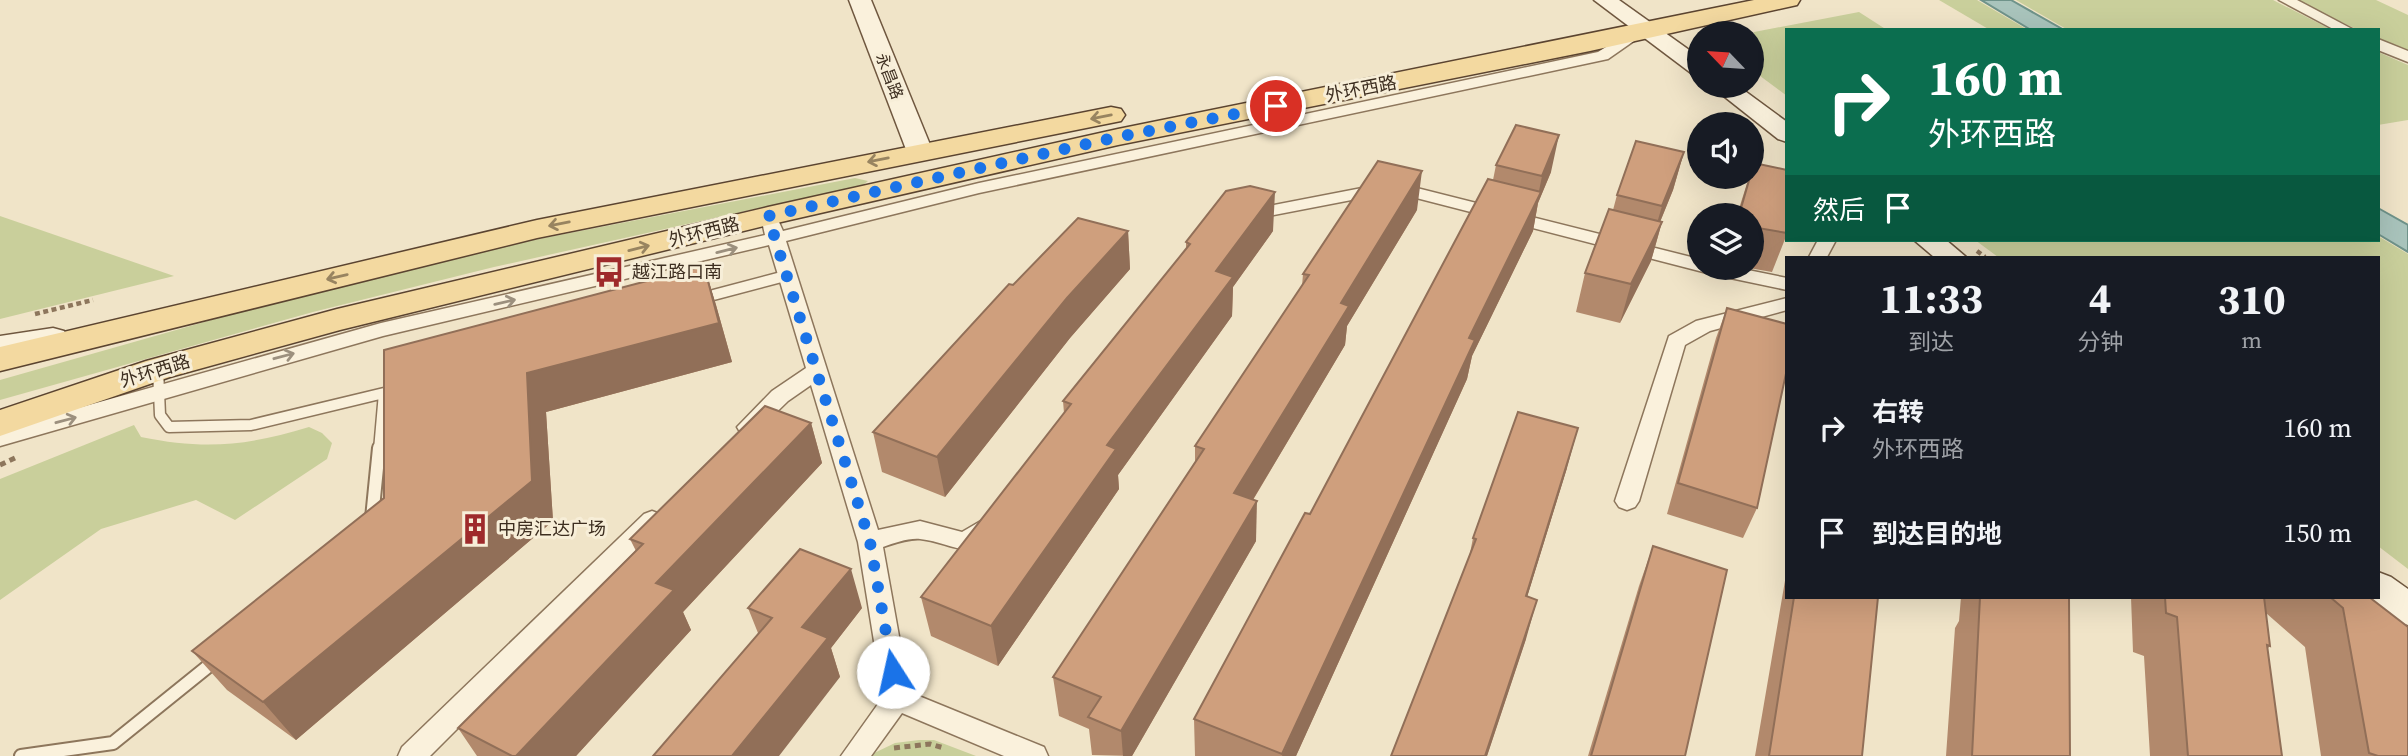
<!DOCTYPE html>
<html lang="zh">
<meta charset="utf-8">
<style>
:root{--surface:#171b24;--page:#242831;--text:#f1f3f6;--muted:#9ea1a6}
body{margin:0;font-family:"Source Serif 4","Noto Sans SC",serif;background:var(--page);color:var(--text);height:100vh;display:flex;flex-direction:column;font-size:26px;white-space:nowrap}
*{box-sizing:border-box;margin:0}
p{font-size:23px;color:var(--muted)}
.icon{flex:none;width:38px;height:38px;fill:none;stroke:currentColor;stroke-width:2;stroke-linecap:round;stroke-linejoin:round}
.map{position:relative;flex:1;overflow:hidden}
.panel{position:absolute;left:1785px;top:256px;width:595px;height:343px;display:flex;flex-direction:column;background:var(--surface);border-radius:0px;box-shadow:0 7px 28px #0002}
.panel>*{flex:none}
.top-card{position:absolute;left:1785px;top:28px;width:595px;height:214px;border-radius:0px;box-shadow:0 7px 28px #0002;background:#0b6e4f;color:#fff;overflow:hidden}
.needle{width:46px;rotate:295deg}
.controls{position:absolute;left:1687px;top:21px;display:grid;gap:14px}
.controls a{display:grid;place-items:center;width:77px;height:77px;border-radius:50%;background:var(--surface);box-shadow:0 7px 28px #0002;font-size:35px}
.pin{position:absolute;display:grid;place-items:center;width:60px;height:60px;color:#fff;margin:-30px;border:4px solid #fff;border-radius:50%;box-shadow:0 2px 7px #0007}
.me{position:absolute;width:77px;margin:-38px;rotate:350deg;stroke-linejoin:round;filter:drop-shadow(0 0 5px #0008)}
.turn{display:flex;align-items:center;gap:24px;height:147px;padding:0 28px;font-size:32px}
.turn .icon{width:91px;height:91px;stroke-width:2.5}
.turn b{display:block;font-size:49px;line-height:60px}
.then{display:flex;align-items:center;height:66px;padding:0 28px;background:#0003;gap:14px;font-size:26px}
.eta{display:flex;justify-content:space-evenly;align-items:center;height:119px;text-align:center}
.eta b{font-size:42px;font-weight:700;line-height:49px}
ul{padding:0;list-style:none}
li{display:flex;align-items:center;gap:21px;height:105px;padding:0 28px}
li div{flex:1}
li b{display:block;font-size:26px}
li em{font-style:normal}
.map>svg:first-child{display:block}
.green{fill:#c9cf9b}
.water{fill:#a9c4bc;stroke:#6f938a;stroke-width:2}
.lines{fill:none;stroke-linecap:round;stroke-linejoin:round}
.lane-far1-casing{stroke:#8d765c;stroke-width:13}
.lane-casing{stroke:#8d765c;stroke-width:16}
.street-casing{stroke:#8d765c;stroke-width:3}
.secondary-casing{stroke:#6f573f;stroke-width:3}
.primary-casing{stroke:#5b4430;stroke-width:3}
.path-far1{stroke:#8d765c;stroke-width:4.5;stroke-dasharray:5 3.5;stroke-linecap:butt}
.path{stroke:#8d765c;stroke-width:5;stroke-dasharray:6 4.5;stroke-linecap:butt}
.lane-far1{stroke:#faf1dc;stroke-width:10}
.lane{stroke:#faf1dc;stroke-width:12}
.street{fill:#faf1dc;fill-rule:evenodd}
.secondary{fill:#faf1dc;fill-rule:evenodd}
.primary{fill:#f3d9a0;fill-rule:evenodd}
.wall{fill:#b2896c}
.shaded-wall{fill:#916f58}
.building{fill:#cf9f7d;stroke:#916f58;stroke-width:2}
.oneway{stroke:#988460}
.oneway2{stroke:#9c907e}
.route{stroke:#1a73e8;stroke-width:12;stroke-dasharray:0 21.6}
.labels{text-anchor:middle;stroke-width:6;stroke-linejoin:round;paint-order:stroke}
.far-street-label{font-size:16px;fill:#3d2e20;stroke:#f7eed8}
.street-label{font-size:18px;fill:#3d2e20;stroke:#f7eed8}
.poi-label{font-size:18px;fill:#3d2e20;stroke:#f7eed8;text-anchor:start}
</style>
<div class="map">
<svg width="2408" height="756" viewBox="0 0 2408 756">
<rect width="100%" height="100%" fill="#f0e4c8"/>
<!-- green -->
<g class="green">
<polygon points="1939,0 1977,0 2028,30 1990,30"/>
<polygon points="2016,0 2273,0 2332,30 2068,30"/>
<polygon points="2296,0 2376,0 2408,15 2408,53 2378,39 2378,30 2358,30"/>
<polygon points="1859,12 1887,30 1787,30 1787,96 1752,70 1754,32"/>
<polygon points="2378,52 2408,65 2408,120 2378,125"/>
<polygon points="855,178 868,181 863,185 494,267 313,312 0,400 0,380 229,315 523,242"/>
<polygon points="0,216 174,276 0,319"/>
<polygon points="2378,236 2408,254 2408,569 2378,546 2378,257 1998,257 1975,240 2378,240"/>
<path d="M134,425L141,437C205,450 247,446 309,427L322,433L332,443L327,459L235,520L196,500L101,529L0,600V479Z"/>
<polygon points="919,740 934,740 976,756 868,756 895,743"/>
</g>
<!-- water -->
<g class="water">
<polygon points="1981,0 2011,0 2064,30 2031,30"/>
<polygon points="2378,208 2408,225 2408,252 2378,234"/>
</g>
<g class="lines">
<defs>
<g id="lane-far1">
<polyline points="702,298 789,275"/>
<polyline points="158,369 160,415 169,427 251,425 384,393 379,450"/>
</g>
<g id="lane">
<polyline points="372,518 379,448"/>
<polyline points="21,756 113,743 216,660"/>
</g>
<g id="street">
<polygon points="2279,0 2297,0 2354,30 2335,30"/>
<path d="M1636,28L1644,33L1641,36L1608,59L979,193L786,241L878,530L920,521L962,532L986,518L994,521L998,527C976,567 952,542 920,539C908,538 895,543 883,547L909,692L1044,747L1048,756H1004L902,713L871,756H841L883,697L858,542L811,385L788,401L756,432H740L737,427L772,391L806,368L769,245L383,336L0,446V430L381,323L765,235L763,226L765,222H779L783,231L979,183L1598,52Z"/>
<polygon points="2378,39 2408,51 2408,62 2378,50"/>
<polygon points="1393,182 1699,259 1699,268 1738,268 1787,278 1787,290 1711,274 1393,192 1248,220 1239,215 1248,210"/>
<polygon points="1818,240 1836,240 1827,257 1809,257"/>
<polygon points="1787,298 1787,310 1710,331 1685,345 1639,501 1635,507 1627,510 1619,507 1615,501 1669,336 1696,321"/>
<polygon points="652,511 660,514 664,520 660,526 430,756 398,756 402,747 644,514"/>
</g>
<g id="secondary">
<polygon points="849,0 871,0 933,152 929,157 911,157 907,152"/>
<polygon points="1594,0 1619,0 1699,57 1699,75 1691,73"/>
<polygon points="1711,86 1738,86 1787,122 1787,142 1778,139"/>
<polygon points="1914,240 1946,240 1966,257 1934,257"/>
<polygon points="53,328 64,331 68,338 64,345 0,356 0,336"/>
<polygon points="2378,572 2391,577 2408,589 2408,625 2395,621 2365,597 2378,597"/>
</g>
<g id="primary">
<polygon points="1754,0 1800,0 1797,5 1590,51 1118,145 768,225 340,330 170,377 0,436 0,410 146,361 337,309 768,207 1118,129"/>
<polygon points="1111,107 1121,109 1125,115 1121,121 537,238 0,371 0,347 537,220"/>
</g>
</defs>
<!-- lane-far1 casing -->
<use href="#lane-far1" class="lane-far1-casing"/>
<!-- lane casing -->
<use href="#lane" class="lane-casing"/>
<!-- street casing -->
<use href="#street" class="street-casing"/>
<!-- secondary casing -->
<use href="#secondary" class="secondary-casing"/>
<!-- primary casing -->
<use href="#primary" class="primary-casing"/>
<!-- path-far1 -->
<g class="path-far1">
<polyline points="1977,251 1985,257"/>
<polyline points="35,314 93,300"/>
</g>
<!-- path -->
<g class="path">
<polyline points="0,465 15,458"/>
<polyline points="894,748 930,744 944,748"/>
</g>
<!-- lane-far1 -->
<use href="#lane-far1" class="lane-far1"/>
<!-- lane -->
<use href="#lane" class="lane"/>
<!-- street -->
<use href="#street" class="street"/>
<!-- secondary -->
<use href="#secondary" class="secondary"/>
<!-- primary -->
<use href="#primary" class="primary"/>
</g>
<!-- wall -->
<g class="wall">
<polygon points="1684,152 1673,190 1660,222 1662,222 1651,261 1620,323 1576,312 1585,273 1613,210 1617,195"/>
<polygon points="1496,165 1551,172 1538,203 1533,231 1472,356 1467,379 1296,756 1195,756 1194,719 1310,514 1493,180"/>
<polygon points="1787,170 1787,234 1772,272 1749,268 1752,268 1752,215 1737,215 1749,177"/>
<polygon points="1417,210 1347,326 1345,345 1253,500 1256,541 1132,756 1092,755 1089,729 1059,716 1053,677 1195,462 1195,446 1302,286 1303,274"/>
<polygon points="1128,231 1130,269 1070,338 945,497 882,472 873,432 1013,285"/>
<polygon points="1273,231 1233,287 1232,316 1118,475 1119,489 998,666 931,636 921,597 1064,413 1063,401 1186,249 1186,242"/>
<polygon points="704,266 716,305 732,362 546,412 553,521 296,740 227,690 192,651"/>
<polygon points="1727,308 1757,508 1743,538 1667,514 1716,338"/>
<polygon points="811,423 822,463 683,612 691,630 576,756 477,756 458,728 636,551 630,539"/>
<polygon points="1567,468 1527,597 1526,639 1487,756 1391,756 1469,558 1473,538"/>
<polygon points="1653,546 1685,756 1588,756 1639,586"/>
<polygon points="1787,569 1787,597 1878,597 1862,756 1755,756"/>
<polygon points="1961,597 2069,597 2070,756 1946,756 1955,628 1959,621"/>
<polygon points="2131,597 2369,597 2408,756 2321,756 2305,647 2266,613 2270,646 2267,649 2282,756 2150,756 2144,656 2133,652"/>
<polygon points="748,608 862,608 831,648 840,677 758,633"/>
</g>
<!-- shaded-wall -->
<g class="shaded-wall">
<polygon points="1559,135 1551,172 1538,203 1533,231 1472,356 1467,379 1296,756 1282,756 1469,338 1537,201 1542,176"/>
<polygon points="1684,152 1673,190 1651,244 1662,206"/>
<polygon points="1422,171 1417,210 1347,326 1345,345 1233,533 1234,493 1341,303"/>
<polygon points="1275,192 1273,231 1233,287 1232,316 1118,475 1119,489 998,666 991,626 1107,445 1216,271"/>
<polygon points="1662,222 1651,261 1620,323 1631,284"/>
<polygon points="1128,231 1130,269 1070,338 945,497 937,457 1067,298"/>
<polygon points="704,266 716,305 732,362 546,412 553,521 296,740 263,702 527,373"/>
<polygon points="811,423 822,463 683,612 691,630 576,756 516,756 656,583"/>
<polygon points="1578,428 1567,468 1515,636 1526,596"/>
<polygon points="1257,501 1256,541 1132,756 1123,756 1121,731"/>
<polygon points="851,569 862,608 831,648 840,677 779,756 732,756 802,627"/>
<polygon points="1537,600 1526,639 1487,756 1485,756"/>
</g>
<!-- building -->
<g class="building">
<polygon points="1516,125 1559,135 1542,176 1496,165"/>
<polygon points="1636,141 1684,152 1662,206 1617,195"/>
<polygon points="1378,161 1422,171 1341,303 1349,306 1234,493 1257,501 1121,731 1088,717 1101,697 1053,677 1204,449 1195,446 1309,275 1303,274"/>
<polygon points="1754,163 1787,170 1787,233 1752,227 1752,215 1739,215 1750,177 1752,177 1752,169"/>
<polygon points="1488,179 1541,192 1469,338 1475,340 1282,754 1194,719 1305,513 1310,514"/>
<polygon points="1250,186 1275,192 1216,271 1233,277 1107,445 1116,449 991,626 921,597 1071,404 1063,401 1190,244 1186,242 1226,191"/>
<polygon points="1609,209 1662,222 1631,284 1585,273"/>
<polygon points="1078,218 1128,231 1067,298 937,457 873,432 1009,284 1013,285"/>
<polygon points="704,266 719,323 527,373 532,481 263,702 192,651 384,498 384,350"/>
<polygon points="1727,308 1787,324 1787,369 1757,508 1678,483"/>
<polygon points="765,406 811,423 656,583 674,590 516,756 512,756 458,728 643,544 630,539"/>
<polygon points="1518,412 1578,428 1526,596 1537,600 1485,756 1391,756 1476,539 1473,538"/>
<polygon points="1653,546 1727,570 1685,756 1591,756"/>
<polygon points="800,549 851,569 802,627 828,638 732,756 653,756 772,618 748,608"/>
<polygon points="1794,597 1878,597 1862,756 1769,756"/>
<polygon points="1980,597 2069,597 2070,756 1972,756"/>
<polygon points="2165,597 2264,597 2270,646 2267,645 2282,756 2188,756 2177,617 2166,613"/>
<polygon points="2330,597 2369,597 2408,627 2408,756 2378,756 2369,753 2343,608"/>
</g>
<!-- one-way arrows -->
<defs><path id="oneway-shaft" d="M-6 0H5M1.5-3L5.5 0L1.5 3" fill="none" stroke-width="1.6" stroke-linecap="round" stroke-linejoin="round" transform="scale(1.75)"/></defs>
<g class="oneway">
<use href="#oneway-shaft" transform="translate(1101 117) rotate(169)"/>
<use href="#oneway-shaft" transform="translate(878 160) rotate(169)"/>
<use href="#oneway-shaft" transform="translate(559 224) rotate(169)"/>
<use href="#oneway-shaft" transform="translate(639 248) rotate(-14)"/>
<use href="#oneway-shaft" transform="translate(337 277) rotate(167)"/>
</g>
<g class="oneway2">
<use href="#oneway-shaft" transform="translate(727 250) rotate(-14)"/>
<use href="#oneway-shaft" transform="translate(505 302) rotate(-13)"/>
<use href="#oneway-shaft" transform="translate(284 356) rotate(-15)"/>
<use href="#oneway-shaft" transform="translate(66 420) rotate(-15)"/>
</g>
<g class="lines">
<!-- route -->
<polyline class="route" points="893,672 870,542 768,216 1118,137 1276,106"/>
</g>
<!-- icons -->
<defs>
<symbol id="bus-bare" viewBox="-9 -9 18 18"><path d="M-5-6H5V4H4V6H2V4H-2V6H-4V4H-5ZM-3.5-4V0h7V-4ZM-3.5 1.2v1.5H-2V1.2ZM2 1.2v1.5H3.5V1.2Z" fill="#9e2a2b" stroke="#f7eed8" stroke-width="2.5" paint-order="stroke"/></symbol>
<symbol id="building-bare" viewBox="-9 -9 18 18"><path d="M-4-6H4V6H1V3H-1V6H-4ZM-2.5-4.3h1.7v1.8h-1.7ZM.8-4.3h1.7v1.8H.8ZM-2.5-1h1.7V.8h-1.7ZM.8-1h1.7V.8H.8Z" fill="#9e2a2b" stroke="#f7eed8" stroke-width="2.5" paint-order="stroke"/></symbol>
</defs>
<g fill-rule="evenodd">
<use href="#bus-bare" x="587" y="250" width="44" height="44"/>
<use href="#building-bare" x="453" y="507" width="44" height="44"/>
</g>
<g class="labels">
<!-- far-street labels -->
<g class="far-street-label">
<text transform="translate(890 76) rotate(69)" y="6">永昌路</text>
</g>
<!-- street labels -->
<g class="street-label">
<text transform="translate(1361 89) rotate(-11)" y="6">外环西路</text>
<text transform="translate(704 232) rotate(-14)" y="6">外环西路</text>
<text transform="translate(155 371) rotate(-17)" y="6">外环西路</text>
</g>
<!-- poi labels -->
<g class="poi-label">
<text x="632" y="278">越江路口南</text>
<text x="498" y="535">中房汇达广场</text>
</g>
</g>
</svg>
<div class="controls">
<a><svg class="needle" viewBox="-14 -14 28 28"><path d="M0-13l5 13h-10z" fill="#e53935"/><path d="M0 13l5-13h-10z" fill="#9ea1a6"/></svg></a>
<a><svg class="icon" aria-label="sound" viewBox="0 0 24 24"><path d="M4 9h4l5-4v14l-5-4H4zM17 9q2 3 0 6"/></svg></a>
<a><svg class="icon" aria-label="layers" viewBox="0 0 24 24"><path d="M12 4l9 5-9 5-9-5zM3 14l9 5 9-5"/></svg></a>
</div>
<div class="pin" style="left:1276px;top:106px;background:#d93025"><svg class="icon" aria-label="arrive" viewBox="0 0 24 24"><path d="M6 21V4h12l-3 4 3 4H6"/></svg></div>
<svg class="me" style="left:893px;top:672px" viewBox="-20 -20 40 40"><circle r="19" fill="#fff"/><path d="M0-13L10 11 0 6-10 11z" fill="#1a73e8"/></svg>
<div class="top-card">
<div class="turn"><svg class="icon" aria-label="right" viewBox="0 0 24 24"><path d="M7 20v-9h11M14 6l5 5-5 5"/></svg><div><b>160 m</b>外环西路</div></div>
<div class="then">然后<svg class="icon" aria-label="arrive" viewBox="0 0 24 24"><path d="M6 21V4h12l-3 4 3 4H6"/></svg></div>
</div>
<section class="panel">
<div class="eta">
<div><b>11:33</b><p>到达</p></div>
<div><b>4</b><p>分钟</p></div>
<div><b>310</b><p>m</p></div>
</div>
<ul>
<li><svg class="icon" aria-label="right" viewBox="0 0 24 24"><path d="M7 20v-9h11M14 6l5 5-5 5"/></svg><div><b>右转</b><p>外环西路</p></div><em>160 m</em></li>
<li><svg class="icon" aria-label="arrive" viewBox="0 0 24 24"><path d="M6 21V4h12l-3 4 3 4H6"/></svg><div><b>到达目的地</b></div><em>150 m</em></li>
</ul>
</section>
</div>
